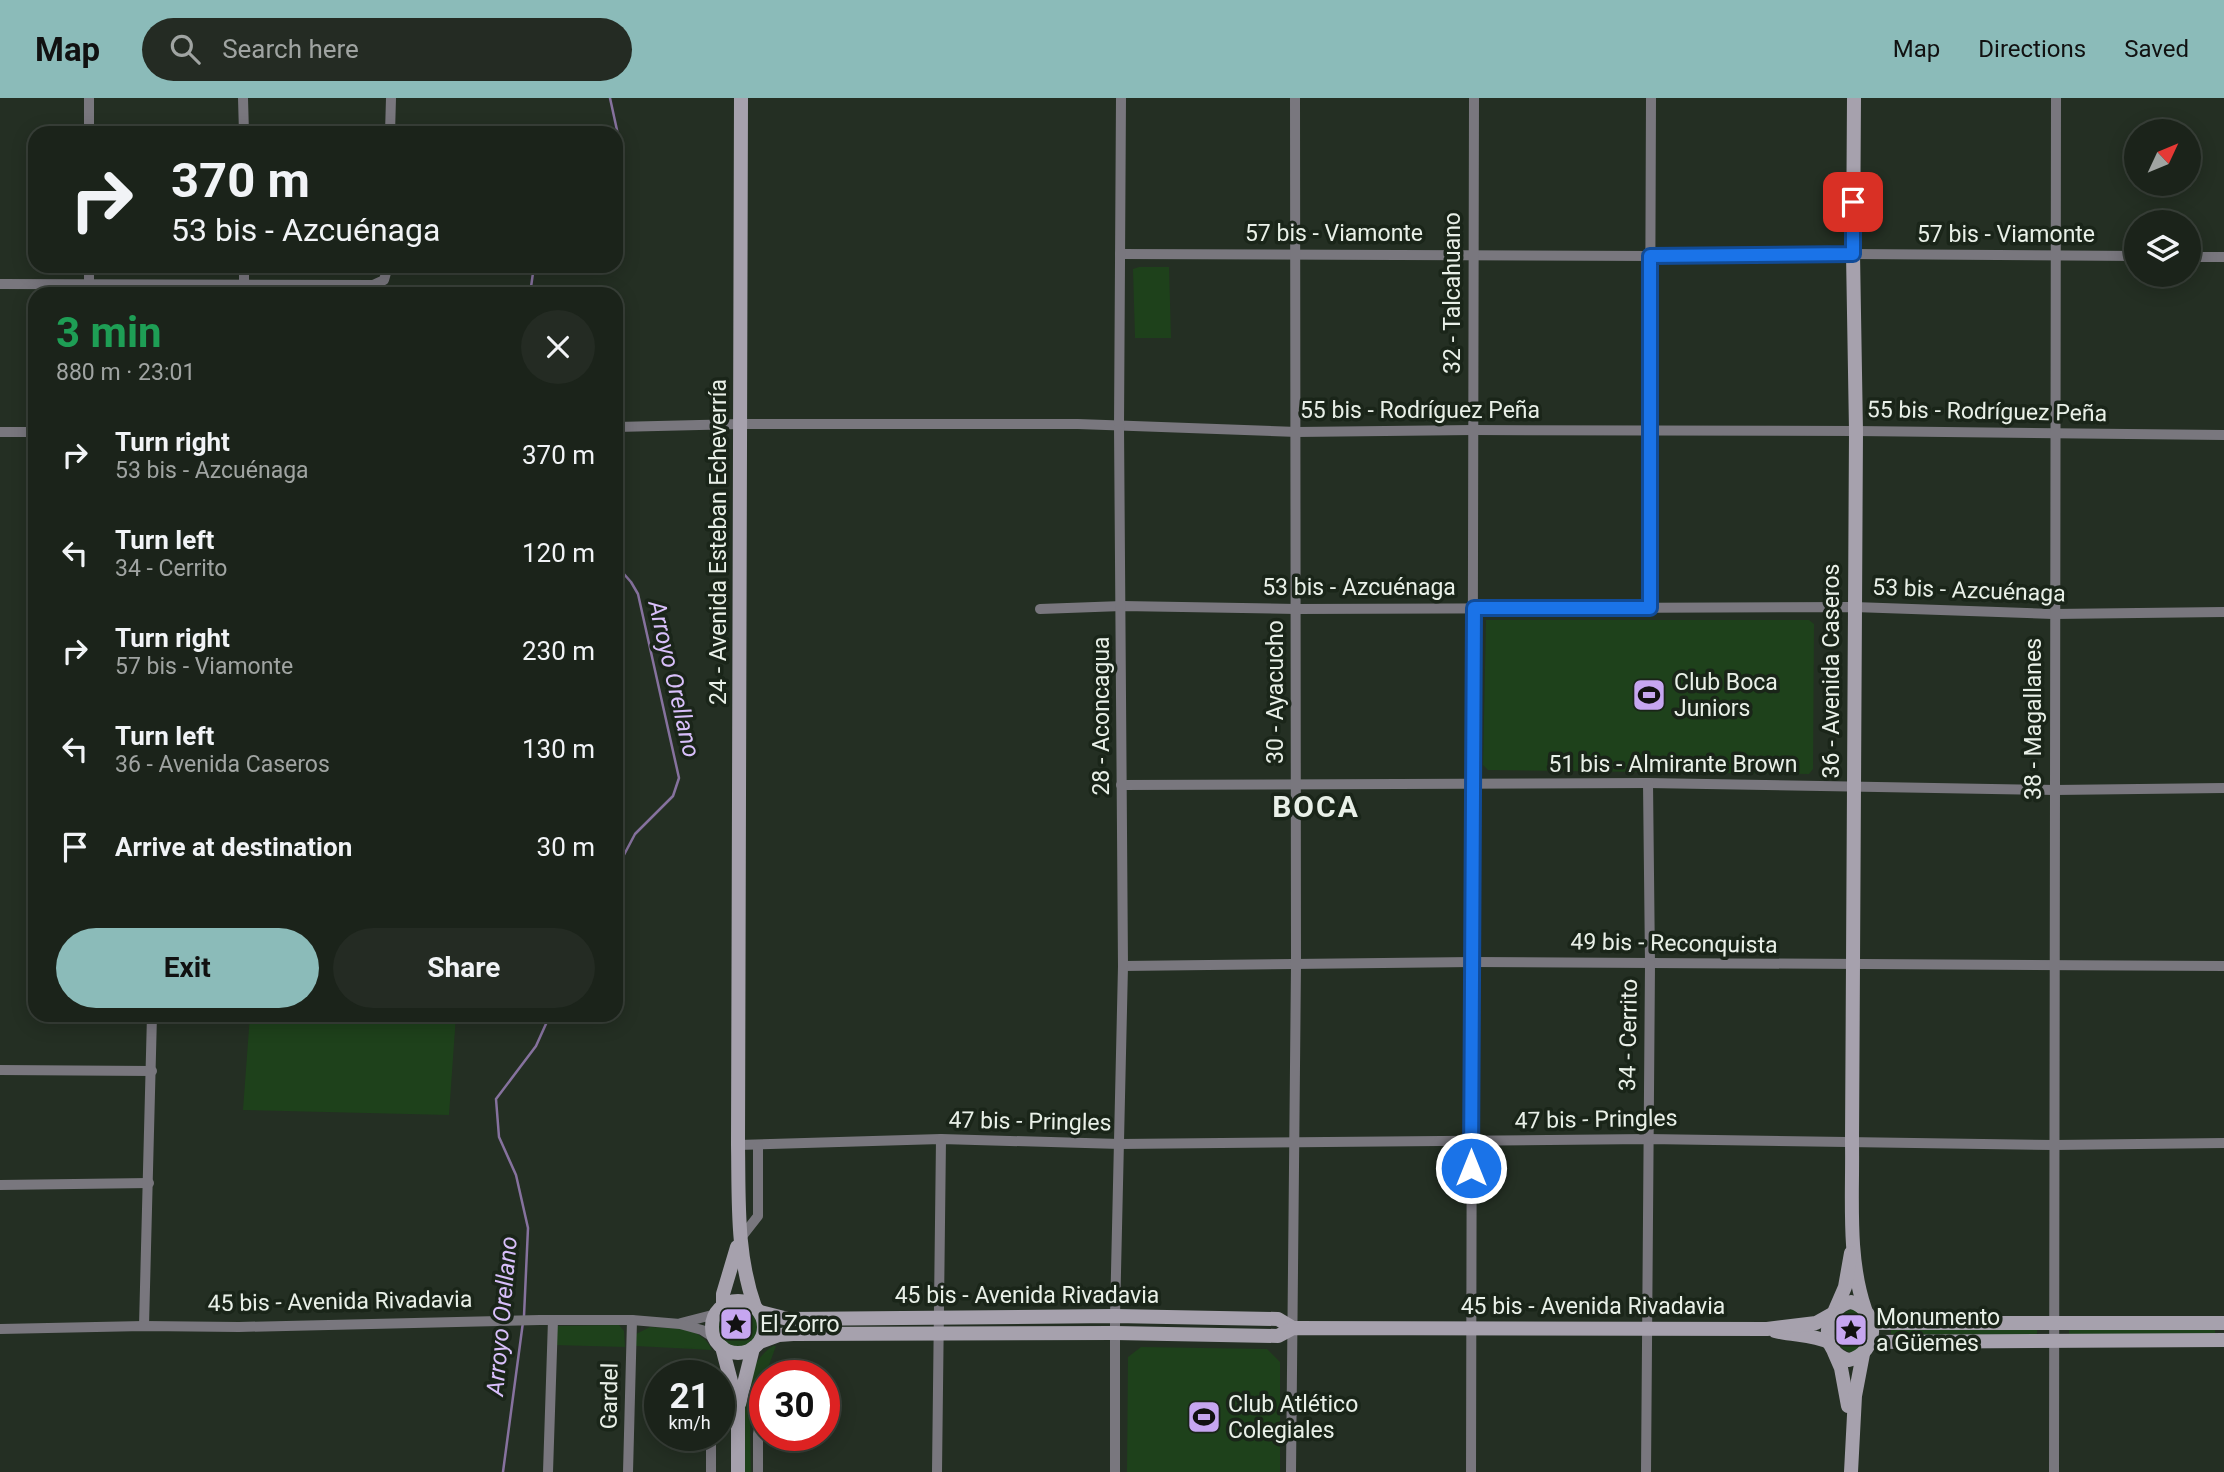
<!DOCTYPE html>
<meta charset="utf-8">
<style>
:root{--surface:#1b231a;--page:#242b23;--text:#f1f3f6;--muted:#a0a4a2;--line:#394039;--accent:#8bbbb9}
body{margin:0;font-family:Roboto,sans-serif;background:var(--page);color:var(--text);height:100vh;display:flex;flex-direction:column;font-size:26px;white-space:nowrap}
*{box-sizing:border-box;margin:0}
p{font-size:23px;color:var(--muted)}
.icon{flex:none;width:38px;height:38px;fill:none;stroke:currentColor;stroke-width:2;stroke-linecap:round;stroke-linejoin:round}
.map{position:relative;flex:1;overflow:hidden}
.side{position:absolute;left:28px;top:189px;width:595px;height:735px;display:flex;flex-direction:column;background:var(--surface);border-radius:21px;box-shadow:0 4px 18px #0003,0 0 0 2px var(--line)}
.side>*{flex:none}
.top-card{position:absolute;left:28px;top:28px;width:595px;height:147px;border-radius:21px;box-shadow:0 4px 18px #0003,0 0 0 2px var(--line);background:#1b231a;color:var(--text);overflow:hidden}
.needle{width:46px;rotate:46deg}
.buttons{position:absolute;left:2124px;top:21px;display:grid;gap:14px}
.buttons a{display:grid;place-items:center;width:77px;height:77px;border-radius:50%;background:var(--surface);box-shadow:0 4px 18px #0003,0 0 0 2px var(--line);font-size:35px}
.speed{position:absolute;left:644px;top:1262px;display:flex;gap:14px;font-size:35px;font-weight:700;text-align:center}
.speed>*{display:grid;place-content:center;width:91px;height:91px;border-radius:50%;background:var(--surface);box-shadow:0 4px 18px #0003,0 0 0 2px var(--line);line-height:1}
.speed small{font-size:18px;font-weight:400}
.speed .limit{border:10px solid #d22;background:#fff;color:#111}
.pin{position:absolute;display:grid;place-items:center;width:60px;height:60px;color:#fff;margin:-30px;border-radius:14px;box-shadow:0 4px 10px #0006}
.me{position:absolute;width:77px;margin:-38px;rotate:0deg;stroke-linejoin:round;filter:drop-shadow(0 0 5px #0008)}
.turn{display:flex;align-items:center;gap:24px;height:147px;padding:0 28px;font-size:32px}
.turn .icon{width:91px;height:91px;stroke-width:2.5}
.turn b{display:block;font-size:49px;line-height:60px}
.round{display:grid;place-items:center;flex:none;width:74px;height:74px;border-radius:37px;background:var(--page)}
.overview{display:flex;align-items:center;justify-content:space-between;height:119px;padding:0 28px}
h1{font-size:42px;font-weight:700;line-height:52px;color:#1e9e55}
.button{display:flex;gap:14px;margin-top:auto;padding:14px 28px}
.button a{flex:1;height:80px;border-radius:42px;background:var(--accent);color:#111;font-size:28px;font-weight:700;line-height:80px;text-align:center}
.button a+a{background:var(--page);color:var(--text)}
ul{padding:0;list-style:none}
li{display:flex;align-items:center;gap:21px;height:98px;padding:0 28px}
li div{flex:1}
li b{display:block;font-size:26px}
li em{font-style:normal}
header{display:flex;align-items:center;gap:42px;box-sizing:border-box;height:98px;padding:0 35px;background:var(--accent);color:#111}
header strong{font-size:33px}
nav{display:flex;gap:38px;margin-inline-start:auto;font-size:24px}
.search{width:490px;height:63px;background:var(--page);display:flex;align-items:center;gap:18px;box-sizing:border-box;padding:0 24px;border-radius:38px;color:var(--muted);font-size:26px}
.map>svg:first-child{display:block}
.green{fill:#1e411b}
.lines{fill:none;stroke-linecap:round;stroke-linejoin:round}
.stream{stroke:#86729e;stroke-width:2.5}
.minor{stroke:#79777e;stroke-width:10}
.secondary{stroke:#a6a1ad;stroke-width:14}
.route-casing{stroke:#114b97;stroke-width:18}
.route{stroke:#1a73e8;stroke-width:12}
.labels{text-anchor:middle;stroke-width:7;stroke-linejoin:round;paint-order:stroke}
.street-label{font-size:23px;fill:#e9f0e8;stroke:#1a2519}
.poi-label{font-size:23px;fill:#e9f0e8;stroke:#1a2519;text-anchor:start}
.water-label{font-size:24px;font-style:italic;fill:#d8bffa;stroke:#1a2519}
.district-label{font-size:30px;font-weight:bold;letter-spacing:2px;fill:#e9f0e8;stroke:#1a2519}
</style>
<header>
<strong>Map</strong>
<div class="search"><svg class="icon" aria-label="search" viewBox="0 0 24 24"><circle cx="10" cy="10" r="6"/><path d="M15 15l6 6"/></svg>Search here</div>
<nav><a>Map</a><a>Directions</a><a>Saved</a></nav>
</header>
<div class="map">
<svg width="2224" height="1374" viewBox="0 0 2224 1374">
<rect width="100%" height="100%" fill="#242f23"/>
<!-- green -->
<g class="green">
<polygon points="1139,169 1169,169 1171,240 1135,240 1133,171"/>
<polygon points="1486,522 1809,522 1814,526 1813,671 1809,676 1488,672 1483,667"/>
<polygon points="250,917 456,917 449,1017 243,1012"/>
<circle cx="738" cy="1229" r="20"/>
<path d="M1853,1210C1868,1219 1866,1226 1865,1243L1855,1254H1849C1833,1247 1832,1232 1839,1218Z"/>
<polygon points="619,1227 624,1233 625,1249 554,1247 555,1228"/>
<path d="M650,1229C673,1231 701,1227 712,1252L636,1248V1236Z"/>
<polygon points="1891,1232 2037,1232 2037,1237 1891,1236"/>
<rect x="2069" y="1232" width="146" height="4"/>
<path d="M773,1248H776L765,1278L750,1328L751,1374H743C743,1333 734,1273 773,1248Z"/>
<polygon points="1141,1249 1267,1251 1280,1264 1280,1374 1127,1374 1128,1259"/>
</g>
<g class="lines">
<!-- stream -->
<g class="stream">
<polyline points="610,0 620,46 616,66"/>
<polyline points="530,196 534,168"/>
<polyline points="616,467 631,484 638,496 679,680 673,698 635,736 616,772"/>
<polyline points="524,1218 528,1130 516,1077 499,1039 496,1001 536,948 550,917"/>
<polyline points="503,1374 523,1224"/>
</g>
<!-- minor -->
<g class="minor">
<polyline points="243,0 244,35"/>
<polyline points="89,35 89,0"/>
<polyline points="390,35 391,0"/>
<polyline points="1120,156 1650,158 1853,156 2137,158"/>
<polyline points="2189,159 2224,159"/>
<polyline points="244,168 244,187"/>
<polyline points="0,186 373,187 384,182 388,168"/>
<polyline points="89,186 89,168"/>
<polyline points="616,329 741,326 1078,326 1297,334 1473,332 1856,333 2224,337"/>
<polyline points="0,334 35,334"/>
<polyline points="1649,510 1651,0"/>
<polyline points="1040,511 1122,508 1296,511 1854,509 2053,516 2224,514"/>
<polyline points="1121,687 1648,685 2054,692 2224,690"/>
<polyline points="1123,868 1473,864 2224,868"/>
<polyline points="0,972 152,973"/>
<polyline points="738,1047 941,1041 1120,1046 1648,1041 2054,1047 2224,1045"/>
<polyline points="0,1087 149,1085"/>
<polyline points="740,1141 758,1118 758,1048"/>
<polyline points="681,1225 716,1216"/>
<polyline points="144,1228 152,917"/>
<polyline points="0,1231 144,1228 239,1229 540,1222 632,1222 680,1226 702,1232 716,1241"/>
<polyline points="548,1374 553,1222"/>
<polyline points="628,1374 632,1222"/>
<polyline points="711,1374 711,1337"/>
<polyline points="758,1374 758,1336 763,1306"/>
<polyline points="937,1374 941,1041"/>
<polyline points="1115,1374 1115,1218 1123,868 1119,328 1121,0"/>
<polyline points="1291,1374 1296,867 1295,0"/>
<polyline points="1471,1374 1474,0"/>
<polyline points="1646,1374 1650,866 1648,685"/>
<polyline points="2054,1374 2056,0"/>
</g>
<!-- secondary -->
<g class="secondary">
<path d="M741,0L738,1047C739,1102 736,1156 755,1209"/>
<path d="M1854,0L1853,156L1856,333L1852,1044C1853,1098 1847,1159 1865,1211"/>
<circle cx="738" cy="1229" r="26"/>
<path d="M1851,1204C1881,1212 1878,1256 1849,1262C1819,1255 1822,1210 1851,1204Z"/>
<polyline points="723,1208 723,1196 737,1149"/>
<polyline points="1835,1212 1845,1189 1851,1155"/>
<polyline points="760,1214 788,1221 1115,1218 1278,1221 1293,1230"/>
<polyline points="1872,1225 2224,1225"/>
<path d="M1775,1233C1794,1238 1814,1236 1830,1245"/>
<polyline points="760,1244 779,1237 793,1236 1115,1235 1278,1238 1293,1230 1767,1231 1816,1225 1832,1216"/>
<polyline points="1870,1244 2224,1242"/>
<polyline points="722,1249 738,1310 738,1374"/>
<polyline points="1834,1254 1841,1270 1848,1308"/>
<polyline points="739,1306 753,1250"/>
<polyline points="1851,1374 1855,1298 1863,1256"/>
</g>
</g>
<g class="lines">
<defs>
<polyline id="route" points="1471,1070 1474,510 1650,510 1650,158 1853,156 1853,104"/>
</defs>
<!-- route casing -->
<use href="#route" class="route-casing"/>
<!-- route -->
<use href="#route" class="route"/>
</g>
<!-- icons -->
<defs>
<symbol id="stadium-square" viewBox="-11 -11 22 22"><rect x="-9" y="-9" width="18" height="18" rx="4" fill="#c6a6f0" stroke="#1a2519"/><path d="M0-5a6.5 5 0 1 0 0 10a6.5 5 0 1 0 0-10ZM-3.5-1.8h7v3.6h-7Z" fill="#111"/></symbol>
<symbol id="sight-square" viewBox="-11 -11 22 22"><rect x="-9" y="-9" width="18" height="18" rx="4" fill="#c6a6f0" stroke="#1a2519"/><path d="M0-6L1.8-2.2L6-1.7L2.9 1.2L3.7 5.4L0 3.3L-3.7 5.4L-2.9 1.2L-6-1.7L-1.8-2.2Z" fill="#111"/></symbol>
</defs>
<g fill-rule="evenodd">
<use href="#stadium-square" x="1630" y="578" width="38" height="38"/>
<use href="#sight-square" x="717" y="1207" width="38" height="38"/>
<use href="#sight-square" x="1832" y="1213" width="38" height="38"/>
<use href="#stadium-square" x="1185" y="1300" width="38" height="38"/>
</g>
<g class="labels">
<!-- street labels -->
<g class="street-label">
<text x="1334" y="143">57 bis - Viamonte</text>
<text x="2006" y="144">57 bis - Viamonte</text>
<text transform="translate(1452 195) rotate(-90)" y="8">32 - Talcahuano</text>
<text x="1420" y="320">55 bis - Rodríguez Peña</text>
<text transform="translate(1987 313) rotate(1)" y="8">55 bis - Rodríguez Peña</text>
<text transform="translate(718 444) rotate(-90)" y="8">24 - Avenida Esteban Echeverría</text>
<text x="1359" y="497">53 bis - Azcuénaga</text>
<text transform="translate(1969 492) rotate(2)" y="8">53 bis - Azcuénaga</text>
<text transform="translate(1831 573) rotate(-90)" y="8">36 - Avenida Caseros</text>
<text transform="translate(1275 594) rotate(-90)" y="8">30 - Ayacucho</text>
<text transform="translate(1101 618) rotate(-90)" y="8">28 - Aconcagua</text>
<text transform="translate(2033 621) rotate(-90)" y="8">38 - Magallanes</text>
<text x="1673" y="674">51 bis - Almirante Brown</text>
<text transform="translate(1674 845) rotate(1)" y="8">49 bis - Reconquista</text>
<text transform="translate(1628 937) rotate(-89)" y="8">34 - Cerrito</text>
<text transform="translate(1596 1021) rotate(-1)" y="8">47 bis - Pringles</text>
<text transform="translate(1030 1023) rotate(1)" y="8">47 bis - Pringles</text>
<text x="1027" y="1205">45 bis - Avenida Rivadavia</text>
<text transform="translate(340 1203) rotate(-1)" y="8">45 bis - Avenida Rivadavia</text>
<text x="1593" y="1216">45 bis - Avenida Rivadavia</text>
<text transform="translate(609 1298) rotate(-89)" y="8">Gardel</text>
</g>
<!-- poi labels -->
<g class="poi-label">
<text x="1674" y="592">Club Boca<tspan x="1674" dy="26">Juniors</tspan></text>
<text x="1876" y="1227">Monumento<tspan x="1876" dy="26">a Güemes</tspan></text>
<text x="760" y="1234">El Zorro</text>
<text x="1228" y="1314">Club Atlético<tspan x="1228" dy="26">Colegiales</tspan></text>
</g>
<!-- water labels -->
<g class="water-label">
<text transform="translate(674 581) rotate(77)" y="8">Arroyo Orellano</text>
<text transform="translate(502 1218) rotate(-85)" y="8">Arroyo Orellano</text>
</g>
<!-- district labels -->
<g class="district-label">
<text x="1316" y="719">BOCA</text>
</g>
</g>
</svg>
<div class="buttons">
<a><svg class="needle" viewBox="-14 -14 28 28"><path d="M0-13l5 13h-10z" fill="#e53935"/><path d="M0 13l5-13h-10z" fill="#a0a4a2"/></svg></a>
<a><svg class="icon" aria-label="layers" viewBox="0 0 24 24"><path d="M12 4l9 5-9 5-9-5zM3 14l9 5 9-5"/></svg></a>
</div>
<div class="speed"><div>21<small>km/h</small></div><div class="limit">30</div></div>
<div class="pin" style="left:1853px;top:104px;background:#d93025"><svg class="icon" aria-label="arrive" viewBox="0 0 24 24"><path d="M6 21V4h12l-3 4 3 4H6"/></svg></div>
<svg class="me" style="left:1471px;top:1070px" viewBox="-20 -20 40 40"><circle r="17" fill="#1a73e8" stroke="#fff" stroke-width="3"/><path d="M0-11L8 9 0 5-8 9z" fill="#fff"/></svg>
<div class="top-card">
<div class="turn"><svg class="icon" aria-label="right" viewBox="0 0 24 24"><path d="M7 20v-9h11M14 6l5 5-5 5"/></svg><div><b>370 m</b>53 bis - Azcuénaga</div></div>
</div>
<section class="side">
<div class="overview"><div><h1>3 min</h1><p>880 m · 23:01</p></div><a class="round"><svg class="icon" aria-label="close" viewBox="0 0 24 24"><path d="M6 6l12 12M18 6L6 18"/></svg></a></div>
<ul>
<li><svg class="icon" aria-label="right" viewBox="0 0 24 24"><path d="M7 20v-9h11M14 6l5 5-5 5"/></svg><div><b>Turn right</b><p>53 bis - Azcuénaga</p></div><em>370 m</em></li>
<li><svg class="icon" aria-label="left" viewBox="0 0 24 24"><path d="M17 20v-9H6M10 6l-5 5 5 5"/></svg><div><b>Turn left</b><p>34 - Cerrito</p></div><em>120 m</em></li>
<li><svg class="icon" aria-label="right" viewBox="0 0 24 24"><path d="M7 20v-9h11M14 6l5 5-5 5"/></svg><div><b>Turn right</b><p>57 bis - Viamonte</p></div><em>230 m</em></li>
<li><svg class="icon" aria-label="left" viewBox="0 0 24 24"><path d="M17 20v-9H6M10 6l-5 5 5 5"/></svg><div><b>Turn left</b><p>36 - Avenida Caseros</p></div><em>130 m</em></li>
<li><svg class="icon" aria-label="arrive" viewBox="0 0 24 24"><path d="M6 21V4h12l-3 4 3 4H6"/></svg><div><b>Arrive at destination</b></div><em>30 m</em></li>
</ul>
<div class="button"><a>Exit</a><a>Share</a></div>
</section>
</div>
